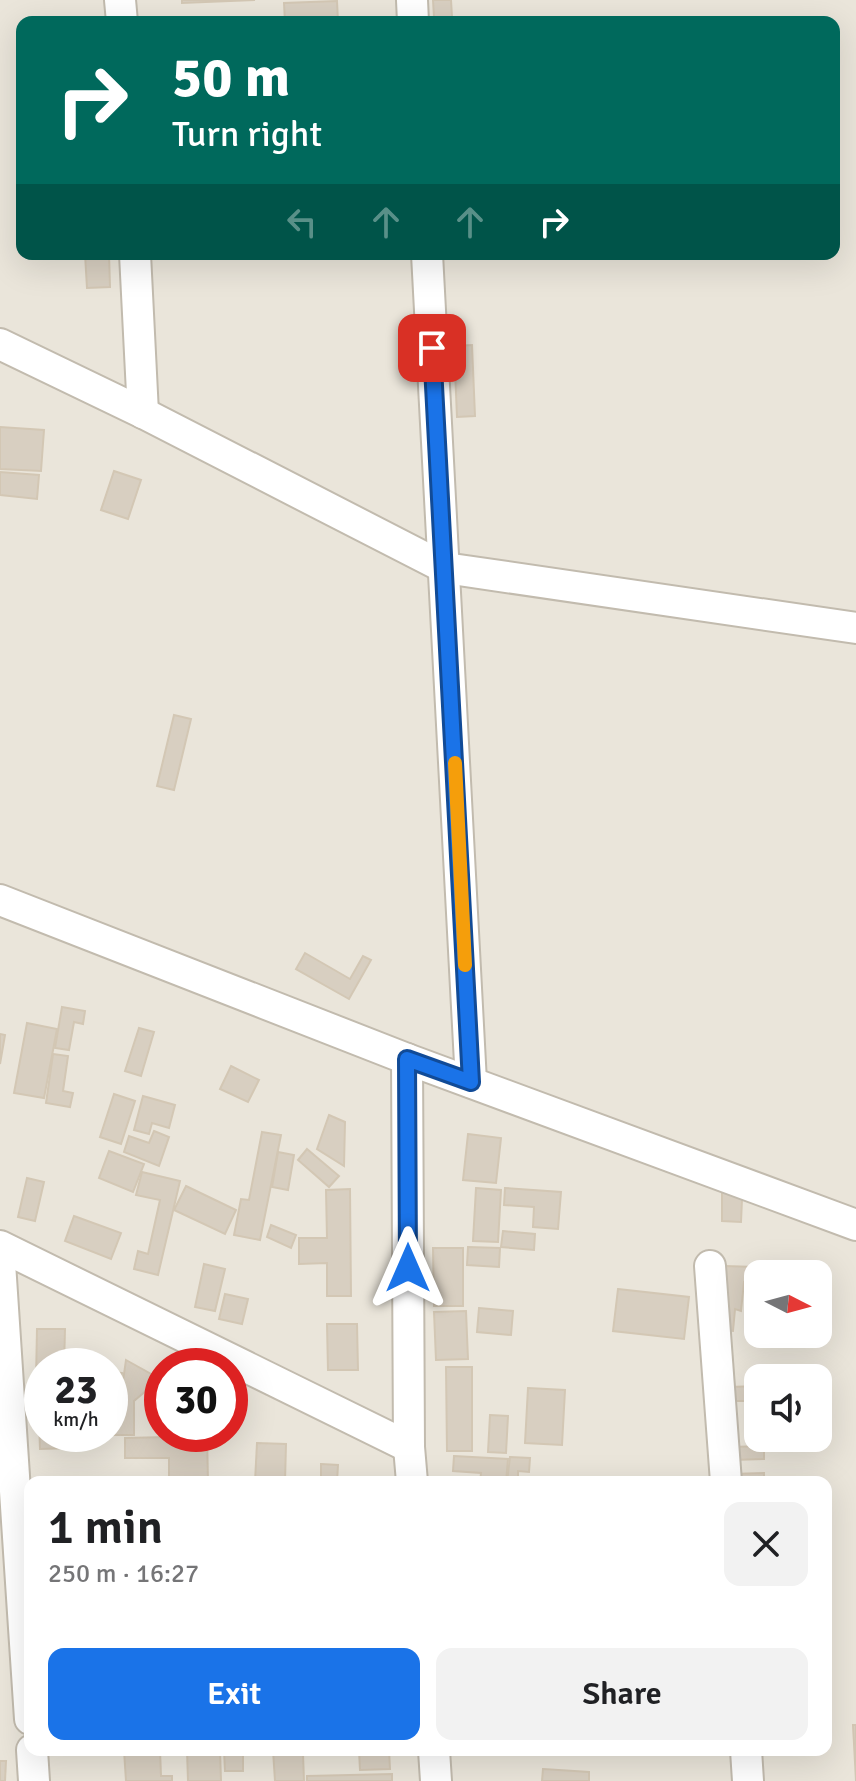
<!DOCTYPE html>
<meta charset="utf-8">
<style>
:root{--surface:#fff;--page:#f2f2f2;--text:#202124;--muted:#757577;--accent:#1a73e8}
body{margin:0;font-family:Signika,sans-serif;background:var(--page);color:var(--text);height:100vh;display:flex;flex-direction:column;font-size:30px;white-space:nowrap}
*{box-sizing:border-box;margin:0}
p{font-size:26px;color:var(--muted)}
.icon{flex:none;width:44px;height:44px;fill:none;stroke:currentColor;stroke-width:2;stroke-linecap:round;stroke-linejoin:round}
.map{position:relative;flex:1;overflow:hidden}
.panel{position:absolute;left:24px;top:1476px;width:808px;height:280px;display:flex;flex-direction:column;background:var(--surface);border-radius:16px;box-shadow:0 8px 32px #0002}
.panel>*{flex:none}
.top-card{position:absolute;left:16px;top:16px;width:824px;height:244px;border-radius:16px;box-shadow:0 8px 32px #0002;background:#00695c;color:#fff;overflow:hidden}
.needle{width:52px;rotate:96deg}
.buttons{position:absolute;left:744px;top:1260px;display:grid;gap:16px}
.buttons a{display:grid;place-items:center;width:88px;height:88px;border-radius:16px;background:var(--surface);box-shadow:0 8px 32px #0002;font-size:40px}
.speed{position:absolute;left:24px;top:1348px;display:flex;gap:16px;font-size:40px;font-weight:700;text-align:center}
.speed>*{display:grid;place-content:center;width:104px;height:104px;border-radius:50%;background:var(--surface);box-shadow:0 8px 32px #0002;line-height:1}
.speed small{font-size:20px;font-weight:400}
.speed .limit{border:12px solid #d22;background:#fff;color:#111}
.pin{position:absolute;display:grid;place-items:center;width:68px;height:68px;color:#fff;margin:-34px;border-radius:16px;box-shadow:0 4px 12px #0006}
.me{position:absolute;width:88px;margin:-44px;rotate:0deg;stroke-linejoin:round;filter:drop-shadow(0 0 6px #0008)}
.turn{display:flex;align-items:center;gap:28px;height:168px;padding:0 24px;font-size:36px}
.turn .icon{width:104px;height:104px;stroke-width:2.5}
.turn b{display:block;font-size:56px;line-height:68px}
.lanes{display:flex;align-items:center;height:76px;padding:0 24px;background:#0003;justify-content:center;gap:40px;direction:ltr}
.lanes .off{opacity:.35}
.round{display:grid;place-items:center;flex:none;width:84px;height:84px;border-radius:16px;background:var(--page)}
.head{display:flex;align-items:center;justify-content:space-between;height:136px;padding:0 24px}
h1{font-size:48px;font-weight:600;line-height:60px}
.cta{display:flex;gap:16px;margin-top:auto;padding:16px 24px}
.cta a{flex:1;height:92px;border-radius:16px;background:var(--accent);color:#fff;font-size:32px;font-weight:600;line-height:92px;text-align:center}
.cta a+a{background:var(--page);color:var(--text)}
.map>svg:first-child{display:block}
.residential{fill:#eae5da;fill-rule:evenodd}
.building{fill:#d8cfc1;stroke:#d3c7b4;stroke-width:2}
.lines{fill:none;stroke-linecap:round;stroke-linejoin:round}
.minor-casing{stroke:#c2bbae;stroke-width:34}
.minor{stroke:#fff;stroke-width:30}
.route-casing{stroke:#114b97;stroke-width:20}
.route{stroke:#1a73e8;stroke-width:14}
.slow{stroke:#f59e0b;stroke-width:14}
</style>
<div class="map">
<svg width="856" height="1781" viewBox="0 0 856 1781">
<rect width="100%" height="100%" fill="#f6f3ec"/>
<!-- residential -->
<path class="residential" d="M0,0H856V1781H0ZM22,22H834V254H22ZM758,1274H818V1334H758ZM42,1366H110V1434H42ZM162,1366H230V1434H162ZM758,1378H818V1438H758ZM30,1482H826V1750H30Z"/>
<!-- building -->
<g class="building">
<polygon points="182,0 255,0 182,3"/>
<polygon points="433,0 451,0 452,17 434,17"/>
<polygon points="337,1 338,22 285,22 284,3"/>
<polygon points="85,254 109,254 110,287 87,288"/>
<polygon points="472,345 475,416 457,417 454,346"/>
<polygon points="0,427 44,430 41,471 0,469"/>
<polygon points="114,471 141,480 128,519 101,510"/>
<polygon points="0,472 39,475 37,499 0,495"/>
<polygon points="174,715 191,719 174,790 157,786"/>
<polygon points="305,953 350,979 363,956 371,960 349,999 296,969"/>
<polygon points="62,1007 85,1011 83,1024 74,1022 69,1050 55,1048"/>
<polygon points="27,1023 57,1029 44,1098 14,1093"/>
<polygon points="139,1028 154,1032 141,1076 125,1071"/>
<polygon points="0,1034 5,1035 0,1064"/>
<polygon points="53,1054 68,1056 63,1091 73,1093 70,1107 46,1103"/>
<polygon points="231,1066 259,1080 248,1102 220,1089"/>
<polygon points="114,1094 135,1101 121,1144 100,1137"/>
<polygon points="143,1096 175,1105 169,1128 152,1123 149,1134 134,1130"/>
<polygon points="329,1115 345,1122 344,1166 317,1149"/>
<polygon points="154,1131 169,1137 159,1166 124,1152 129,1136 149,1143"/>
<polygon points="262,1132 281,1135 260,1240 234,1235 241,1199 249,1200"/>
<polygon points="468,1134 501,1138 496,1183 463,1180"/>
<polygon points="307,1149 339,1176 329,1187 298,1160"/>
<polygon points="109,1151 144,1164 133,1192 99,1178"/>
<polygon points="278,1152 294,1155 288,1190 272,1187"/>
<polygon points="142,1172 180,1181 158,1275 134,1269 138,1251 148,1254 160,1200 136,1195"/>
<polygon points="27,1178 44,1182 35,1221 18,1217"/>
<polygon points="722,1182 742,1199 741,1222 722,1221"/>
<polygon points="186,1186 236,1210 225,1234 174,1210"/>
<polygon points="476,1188 501,1190 498,1242 473,1241"/>
<polygon points="505,1188 561,1192 558,1229 533,1227 534,1207 504,1205"/>
<polygon points="350,1189 351,1296 327,1296 327,1263 299,1264 299,1238 327,1238 326,1190"/>
<polygon points="74,1216 121,1233 111,1259 65,1241"/>
<polygon points="271,1225 296,1235 291,1248 267,1237"/>
<polygon points="503,1231 535,1234 534,1250 501,1247"/>
<polygon points="468,1247 500,1248 499,1267 467,1265"/>
<polygon points="433,1248 463,1248 463,1306 434,1306"/>
<polygon points="204,1264 225,1269 215,1311 195,1307"/>
<polygon points="725,1266 754,1267 753,1282 744,1282 741,1311 735,1309 733,1331 722,1330"/>
<polygon points="618,1289 689,1297 684,1339 613,1331"/>
<polygon points="225,1294 248,1299 242,1324 219,1319"/>
<polygon points="479,1308 513,1311 511,1335 477,1332"/>
<polygon points="466,1311 468,1359 436,1360 434,1312"/>
<polygon points="327,1324 357,1324 358,1370 328,1370"/>
<polygon points="37,1329 65,1329 64,1366 42,1366 42,1380 36,1380"/>
<polygon points="126,1360 160,1379 134,1401 134,1435 102,1435 110,1434 110,1388 122,1388"/>
<polygon points="446,1367 472,1367 472,1451 447,1451"/>
<polygon points="110,1371 122,1373 120,1386 110,1385"/>
<polygon points="758,1386 758,1401 730,1401 730,1387"/>
<polygon points="528,1388 565,1390 562,1445 525,1443"/>
<polygon points="38,1390 42,1390 42,1434 74,1434 74,1448 40,1449"/>
<polygon points="490,1415 508,1416 506,1453 488,1452"/>
<polygon points="169,1434 207,1434 208,1482 169,1482 169,1458 125,1458 125,1438 169,1437"/>
<polygon points="257,1443 286,1444 285,1482 255,1482"/>
<polygon points="764,1446 764,1459 732,1460 732,1447"/>
<polygon points="454,1456 508,1459 506,1482 480,1482 481,1473 453,1471"/>
<polygon points="510,1457 530,1458 529,1472 518,1471 518,1482 507,1482"/>
<polygon points="321,1464 338,1465 337,1482 321,1482"/>
<polygon points="764,1473 764,1482 733,1482 732,1474"/>
<polygon points="853,1725 856,1725 856,1781"/>
<rect x="64" y="1750" width="24" height="3"/>
<polygon points="124,1750 160,1750 161,1776 172,1776 172,1781 126,1781"/>
<polygon points="187,1750 220,1750 221,1781 188,1781"/>
<polygon points="224,1750 265,1750 265,1752 243,1752 243,1771 225,1771"/>
<polygon points="273,1750 352,1750 352,1752 303,1754 304,1781 275,1781"/>
<polygon points="359,1750 389,1750 390,1769 360,1770"/>
<polygon points="0,1761 6,1761 5,1781 0,1781"/>
<polygon points="543,1769 589,1772 589,1781 542,1781"/>
<polygon points="392,1774 392,1781 307,1781 307,1776"/>
</g>
<g class="lines">
<defs>
<g id="minor">
<polyline points="120,0 122,22"/>
<polyline points="412,0 413,22"/>
<polyline points="135,254 143,413"/>
<polyline points="427,254 471,1082"/>
<polyline points="0,344 143,413 445,568 856,628"/>
<polyline points="0,900 407,1059 856,1225"/>
<polyline points="407,1059 409,1447 412,1482"/>
<polyline points="0,1246 409,1447"/>
<polyline points="0,1263 30,1719"/>
<polyline points="710,1266 726,1482"/>
<polyline points="32,1750 34,1781"/>
<polyline points="434,1750 436,1781"/>
<polyline points="746,1750 748,1781"/>
</g>
</defs>
<!-- minor casing -->
<use href="#minor" class="minor-casing"/>
<!-- minor -->
<use href="#minor" class="minor"/>
</g>
<g class="lines">
<defs>
<polyline id="route" points="408,1268 407,1059 471,1082 432,348"/>
</defs>
<!-- route casing -->
<use href="#route" class="route-casing"/>
<!-- route -->
<use href="#route" class="route"/>
<!-- slow -->
<polyline class="slow" points="455,763 465,965"/>
</g>
</svg>
<div class="buttons">
<a><svg class="needle" viewBox="-14 -14 28 28"><path d="M0-13l5 13h-10z" fill="#e53935"/><path d="M0 13l5-13h-10z" fill="#757577"/></svg></a>
<a><svg class="icon" aria-label="sound" viewBox="0 0 24 24"><path d="M4 9h4l5-4v14l-5-4H4zM17 9q2 3 0 6"/></svg></a>
</div>
<div class="speed"><div>23<small>km/h</small></div><div class="limit">30</div></div>
<div class="pin" style="left:432px;top:348px;background:#d93025"><svg class="icon" aria-label="arrive" viewBox="0 0 24 24"><path d="M6 21V4h12l-3 4 3 4H6"/></svg></div>
<svg class="me" style="left:408px;top:1268px" viewBox="-20 -20 40 40"><path d="M0-17L14 15 0 8-14 15z" fill="#1a73e8" stroke="#fff" stroke-width="4"/></svg>
<div class="top-card">
<div class="turn"><svg class="icon" aria-label="right" viewBox="0 0 24 24"><path d="M7 20v-9h11M14 6l5 5-5 5"/></svg><div><b>50 m</b>Turn right</div></div>
<div class="lanes"><svg class="icon off" aria-label="left" viewBox="0 0 24 24"><path d="M17 20v-9H6M10 6l-5 5 5 5"/></svg><svg class="icon off" aria-label="ahead" viewBox="0 0 24 24"><path d="M12 20V5M6 11l6-6 6 6"/></svg><svg class="icon off" aria-label="ahead" viewBox="0 0 24 24"><path d="M12 20V5M6 11l6-6 6 6"/></svg><svg class="icon" aria-label="right" viewBox="0 0 24 24"><path d="M7 20v-9h11M14 6l5 5-5 5"/></svg></div>
</div>
<section class="panel">
<div class="head"><div><h1>1 min</h1><p>250 m · 16:27</p></div><a class="round"><svg class="icon" aria-label="close" viewBox="0 0 24 24"><path d="M6 6l12 12M18 6L6 18"/></svg></a></div>
<div class="cta"><a>Exit</a><a>Share</a></div>
</section>
</div>
